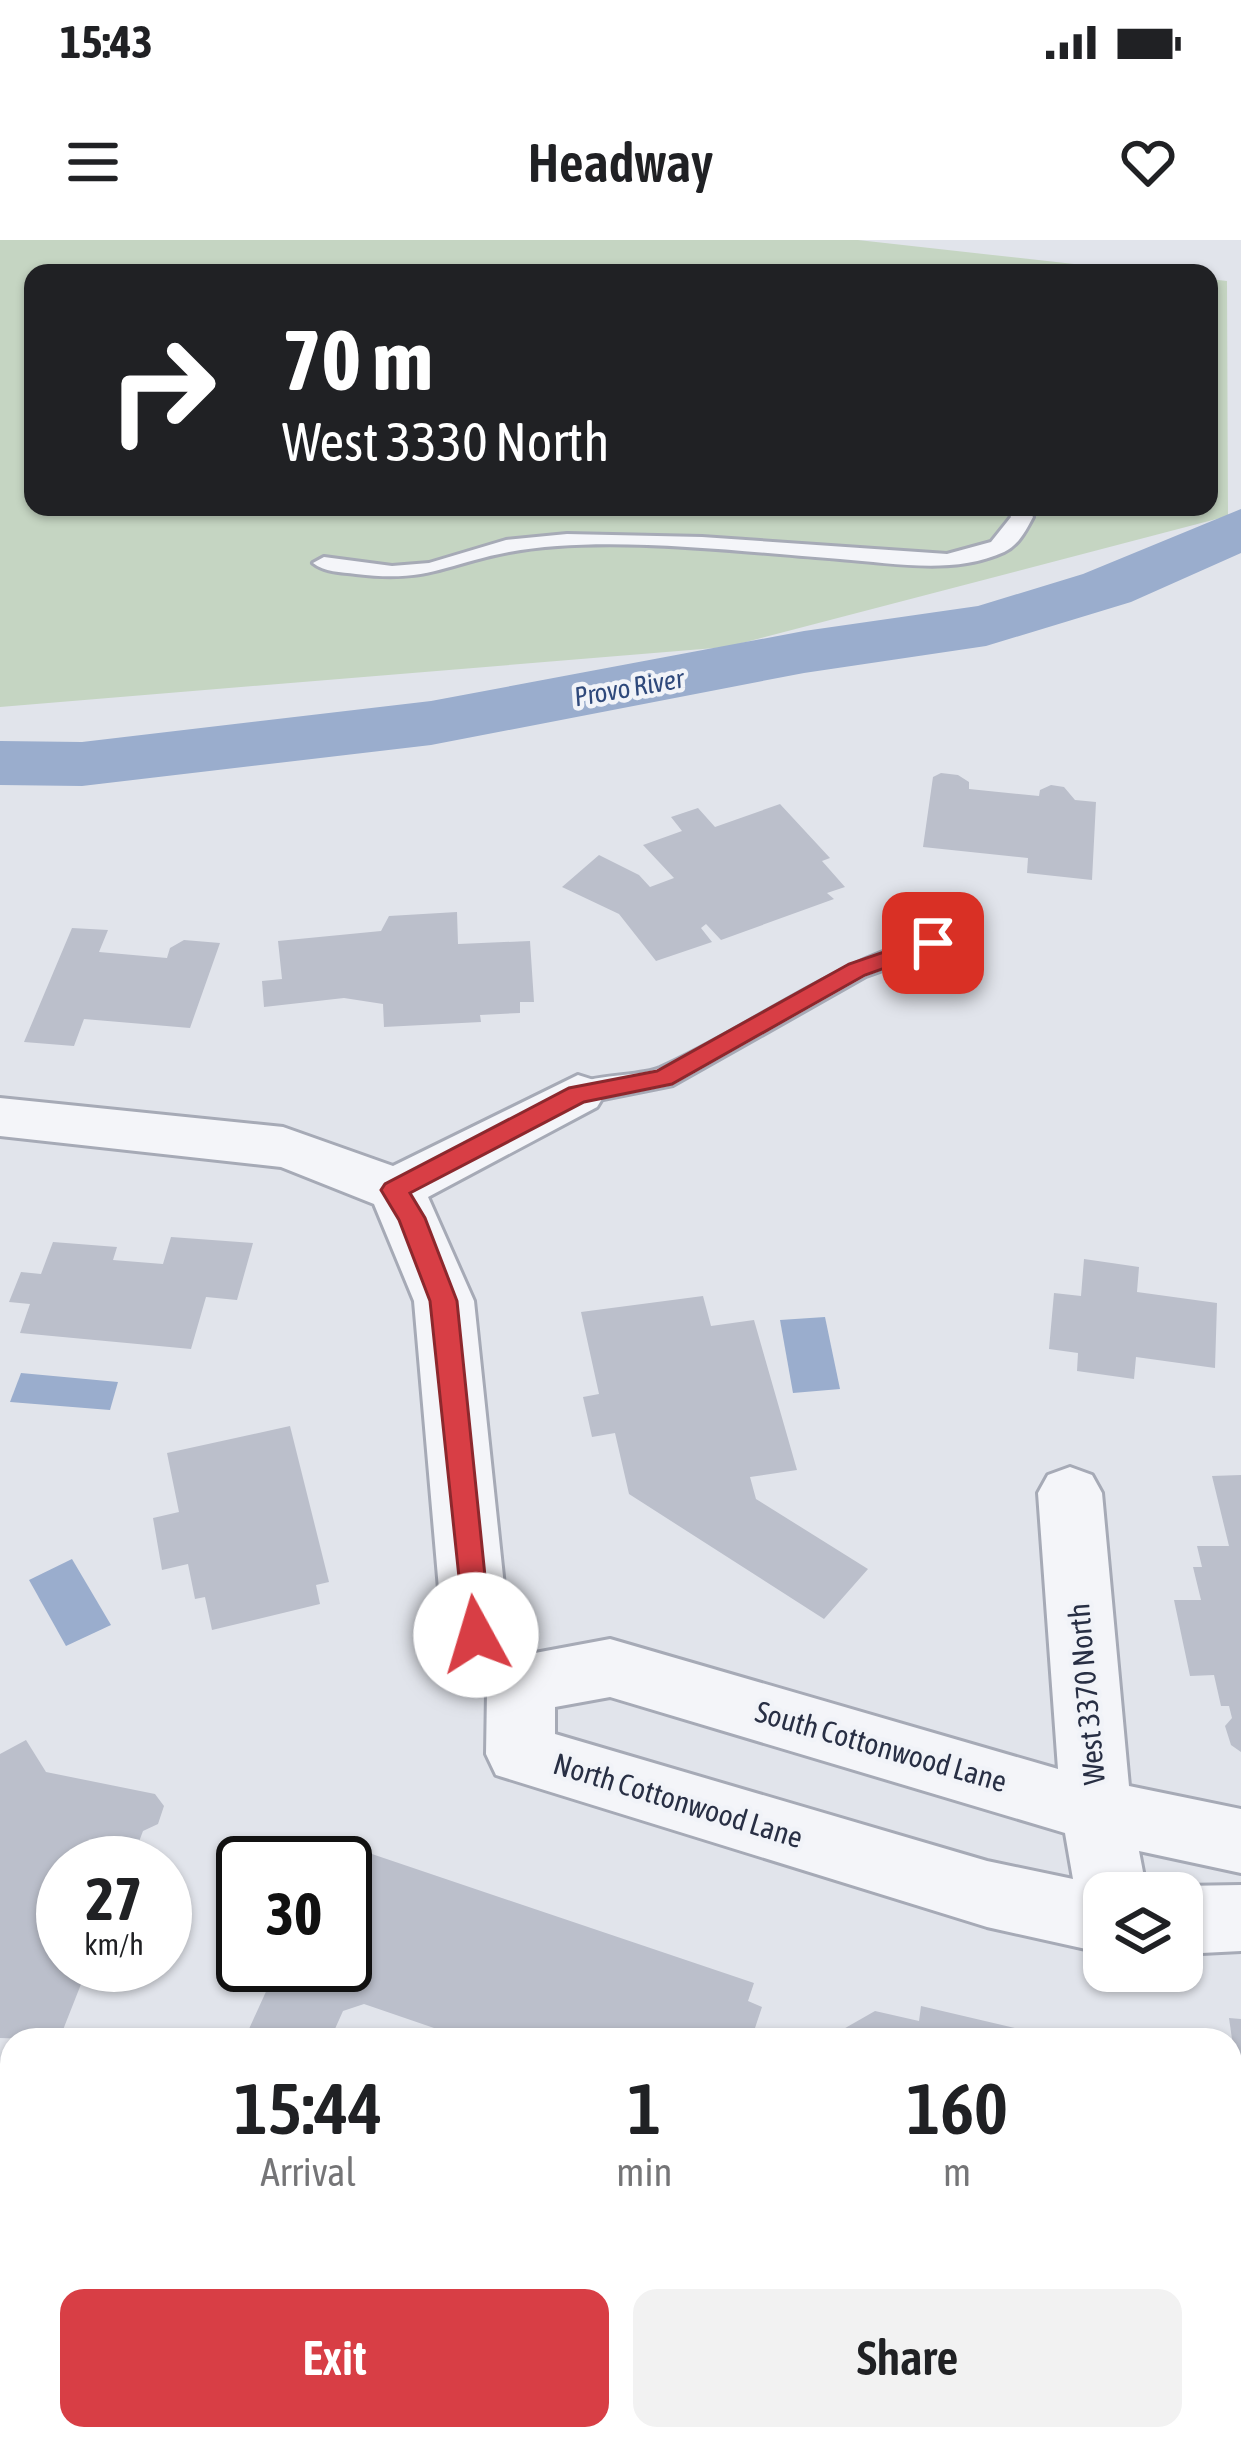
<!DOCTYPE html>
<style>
:root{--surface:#fff;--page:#f2f2f2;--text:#202124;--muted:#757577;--accent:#d83e45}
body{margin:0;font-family:"Asap Condensed",sans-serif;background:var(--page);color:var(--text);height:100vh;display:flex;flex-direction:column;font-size:45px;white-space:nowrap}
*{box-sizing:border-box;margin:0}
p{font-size:39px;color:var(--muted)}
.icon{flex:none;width:66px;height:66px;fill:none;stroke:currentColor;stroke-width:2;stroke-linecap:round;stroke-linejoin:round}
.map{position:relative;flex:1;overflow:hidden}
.sheet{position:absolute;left:0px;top:1788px;width:1242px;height:423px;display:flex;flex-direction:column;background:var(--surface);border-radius:36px 36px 0 0;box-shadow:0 3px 9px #0004}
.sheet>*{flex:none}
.banner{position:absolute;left:24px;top:24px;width:1194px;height:252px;border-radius:24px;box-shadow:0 3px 9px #0004;background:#202124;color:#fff;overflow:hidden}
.fabs{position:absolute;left:1083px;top:1632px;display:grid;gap:24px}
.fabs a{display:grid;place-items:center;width:120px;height:120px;border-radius:24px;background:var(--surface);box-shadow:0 3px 9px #0004;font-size:60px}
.speed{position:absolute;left:36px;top:1596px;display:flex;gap:24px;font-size:60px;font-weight:700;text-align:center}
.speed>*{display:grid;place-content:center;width:156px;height:156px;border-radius:50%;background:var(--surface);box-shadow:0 3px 9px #0004;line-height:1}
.speed small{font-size:30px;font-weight:400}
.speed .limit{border:6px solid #111;border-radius:18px;background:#fff;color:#111}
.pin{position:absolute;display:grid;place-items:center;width:102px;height:102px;color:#fff;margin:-51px;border-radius:24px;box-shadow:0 6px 18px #0006}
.me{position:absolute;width:132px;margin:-66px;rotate:354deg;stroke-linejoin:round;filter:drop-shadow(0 0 9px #0008)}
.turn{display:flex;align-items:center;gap:42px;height:252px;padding:0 60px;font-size:54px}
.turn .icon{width:156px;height:156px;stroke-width:2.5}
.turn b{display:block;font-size:84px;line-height:102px}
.eta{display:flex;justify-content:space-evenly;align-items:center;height:204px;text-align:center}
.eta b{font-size:72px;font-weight:600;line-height:84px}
.button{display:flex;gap:24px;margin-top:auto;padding:24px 60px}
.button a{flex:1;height:138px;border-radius:24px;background:var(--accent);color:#fff;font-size:48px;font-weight:600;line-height:138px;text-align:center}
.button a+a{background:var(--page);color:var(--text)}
.status{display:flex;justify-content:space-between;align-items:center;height:84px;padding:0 60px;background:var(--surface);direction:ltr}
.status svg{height:33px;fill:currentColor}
header{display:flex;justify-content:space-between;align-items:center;height:156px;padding:0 60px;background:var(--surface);font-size:54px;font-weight:600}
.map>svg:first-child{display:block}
.green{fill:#c5d5c2}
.water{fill:#9aadcd}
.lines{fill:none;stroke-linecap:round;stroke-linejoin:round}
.river{fill:#9aadcd;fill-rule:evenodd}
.building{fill:#bbbfcb}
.service-casing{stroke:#a6aab6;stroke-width:6}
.minor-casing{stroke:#a6aab6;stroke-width:6}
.service{fill:#f4f5f9;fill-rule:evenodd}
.minor{fill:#f4f5f9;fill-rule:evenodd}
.route{fill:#d83e45;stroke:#8c282d;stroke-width:3}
.labels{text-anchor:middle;stroke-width:9;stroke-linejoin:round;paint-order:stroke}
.far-water-label{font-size:27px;font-style:italic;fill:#2f497b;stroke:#f1f3f8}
.street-label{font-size:30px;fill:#282f44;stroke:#f1f3f8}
</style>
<div class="status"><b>15:43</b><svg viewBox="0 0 49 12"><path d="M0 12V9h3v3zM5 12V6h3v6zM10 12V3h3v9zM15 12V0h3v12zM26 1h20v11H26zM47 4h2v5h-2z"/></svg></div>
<header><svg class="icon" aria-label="menu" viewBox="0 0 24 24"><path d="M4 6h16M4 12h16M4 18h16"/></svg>Headway<svg class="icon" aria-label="heart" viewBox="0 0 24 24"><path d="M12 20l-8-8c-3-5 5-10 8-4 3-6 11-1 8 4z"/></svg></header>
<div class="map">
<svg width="1241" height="2209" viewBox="0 0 1241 2209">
<rect width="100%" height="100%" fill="#e1e4eb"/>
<!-- green -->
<polygon class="green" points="0,0 858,0 1154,33 33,33 33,267 1209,267 1209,39 1227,41 1228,276 727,407 0,467"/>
<!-- water -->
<g class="water">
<polygon points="825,1077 840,1149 793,1153 780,1080"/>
<polygon points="21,1133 118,1142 110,1170 10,1162"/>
<polygon points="72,1319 111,1385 66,1406 29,1340"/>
</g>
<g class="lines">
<!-- river -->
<polygon class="river" points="1241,269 1241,313 1131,362 986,406 804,433 431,505 82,546 0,545 0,501 82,502 431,461 804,391 978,366 1083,334"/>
</g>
<!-- building -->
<g class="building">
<polygon points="941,533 958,535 969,542 969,549 1039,556 1040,550 1051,545 1064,547 1075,560 1096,562 1092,640 1027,633 1028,618 923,607 933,537"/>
<polygon points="780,564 830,618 822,621 845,647 827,653 834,659 721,700 706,684 701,688 712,702 656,721 619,674 562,647 599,615 639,635 650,647 674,638 643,605 682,591 671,577 698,568 715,587"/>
<polygon points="457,672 458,704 530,701 534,762 520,762 520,773 480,775 481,782 384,787 383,764 344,758 264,767 262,741 282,739 278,701 381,691 389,676"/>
<polygon points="72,688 108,690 99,712 167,718 170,708 184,700 220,703 190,788 84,779 74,806 24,802"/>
<polygon points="171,997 253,1003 237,1060 206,1057 191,1109 20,1093 30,1064 9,1062 21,1032 41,1034 53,1002 117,1007 113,1020 163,1024"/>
<polygon points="1084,1019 1139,1027 1137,1052 1217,1063 1215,1128 1136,1117 1134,1139 1077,1131 1078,1113 1049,1109 1054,1053 1081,1056"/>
<polygon points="703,1056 711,1086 754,1080 797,1230 750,1237 756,1259 868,1329 824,1379 629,1254 615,1193 592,1197 583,1157 599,1154 581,1072"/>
<polygon points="290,1186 329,1342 316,1345 320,1364 212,1390 205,1357 195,1359 188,1324 162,1330 153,1278 179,1272 167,1213"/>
<polygon points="1241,1235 1241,1512 1231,1505 1225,1486 1232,1478 1229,1466 1221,1466 1214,1435 1190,1436 1174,1360 1201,1360 1193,1327 1202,1327 1197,1306 1229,1306 1212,1236"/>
<polygon points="26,1500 46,1532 155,1554 164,1566 158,1584 143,1591 131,1623 63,1623 63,1725 87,1729 59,1800 0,1798 0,1514"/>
<polygon points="363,1611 754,1743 748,1761 762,1767 751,1800 469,1800 364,1764 343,1771 330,1800 244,1800 269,1745 261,1725 345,1725 345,1649"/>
<polygon points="921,1766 1045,1795 1045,1800 837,1800 840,1791 875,1771 919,1781"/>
<polygon points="1229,1778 1241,1779 1241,1841 1238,1841"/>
</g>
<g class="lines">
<defs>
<g id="service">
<path d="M1007,267H1027L1033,277C1026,290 1018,306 1004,312C954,335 893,323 840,319C742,312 605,294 509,312C445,324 428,343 356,334C341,332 324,332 313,323L324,317L392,326L429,323L506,300L567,294L702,297L947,314L991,302L1011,277Z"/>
<path d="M933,695L942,697L946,703L942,709L866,736L673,845L578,864L564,854C582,831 634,839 660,828C753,786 833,722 933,695Z"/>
</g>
<g id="minor">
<path d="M578,835L597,841L605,854L597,867L428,957L474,1061L508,1384L535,1413L610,1399L1058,1529L1038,1253L1048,1235L1070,1227L1092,1235L1102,1253L1129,1546L1241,1569V1633L1139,1611L1147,1653H1104V1713L987,1687L496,1535L486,1514L487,1453L453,1415L443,1395L414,1061L374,964L281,927L0,896V858L283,887L393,926ZM610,1457L1065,1593L1073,1639L987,1621L555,1494V1467Z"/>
<polygon points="1241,1645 1241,1711 1182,1714 1182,1653 1165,1653 1182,1646"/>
</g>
</defs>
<!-- service casing -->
<use href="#service" class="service-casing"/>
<!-- minor casing -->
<use href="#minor" class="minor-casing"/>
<!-- service -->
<use href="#service" class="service"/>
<!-- minor -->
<use href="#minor" class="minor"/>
</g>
<!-- route -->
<polygon class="route" points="933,695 941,697 941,708 865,735 672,844 584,862 410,953 425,978 457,1061 491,1395 487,1404 476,1408 466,1404 430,1061 399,980 381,950 385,944 569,848 657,831 849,724"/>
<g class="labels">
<!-- far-water labels -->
<g class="far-water-label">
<text transform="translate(629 448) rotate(-10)" y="9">Provo River</text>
</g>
<!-- street labels -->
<g class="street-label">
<text transform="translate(1087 1454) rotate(-95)" y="10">West 3370 North</text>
<text transform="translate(881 1507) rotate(16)" y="10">South Cottonwood Lane</text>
<text transform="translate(678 1561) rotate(17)" y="10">North Cottonwood Lane</text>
</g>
</g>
</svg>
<div class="fabs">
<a><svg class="icon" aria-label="layers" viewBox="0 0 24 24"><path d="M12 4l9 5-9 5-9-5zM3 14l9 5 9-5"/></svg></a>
</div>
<div class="speed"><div>27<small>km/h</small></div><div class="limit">30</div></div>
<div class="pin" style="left:933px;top:703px;background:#d93025"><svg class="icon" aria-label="arrive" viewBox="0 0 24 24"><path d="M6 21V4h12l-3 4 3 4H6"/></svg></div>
<svg class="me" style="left:476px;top:1395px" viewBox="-20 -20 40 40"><circle r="19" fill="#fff"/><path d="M0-13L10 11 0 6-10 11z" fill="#d83e45"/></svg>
<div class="banner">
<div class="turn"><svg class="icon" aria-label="right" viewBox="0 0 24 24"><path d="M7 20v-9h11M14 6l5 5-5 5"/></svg><div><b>70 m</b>West 3330 North</div></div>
</div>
<section class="sheet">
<div class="eta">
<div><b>15:44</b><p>Arrival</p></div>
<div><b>1</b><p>min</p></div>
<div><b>160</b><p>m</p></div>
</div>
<div class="button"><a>Exit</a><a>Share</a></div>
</section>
</div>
